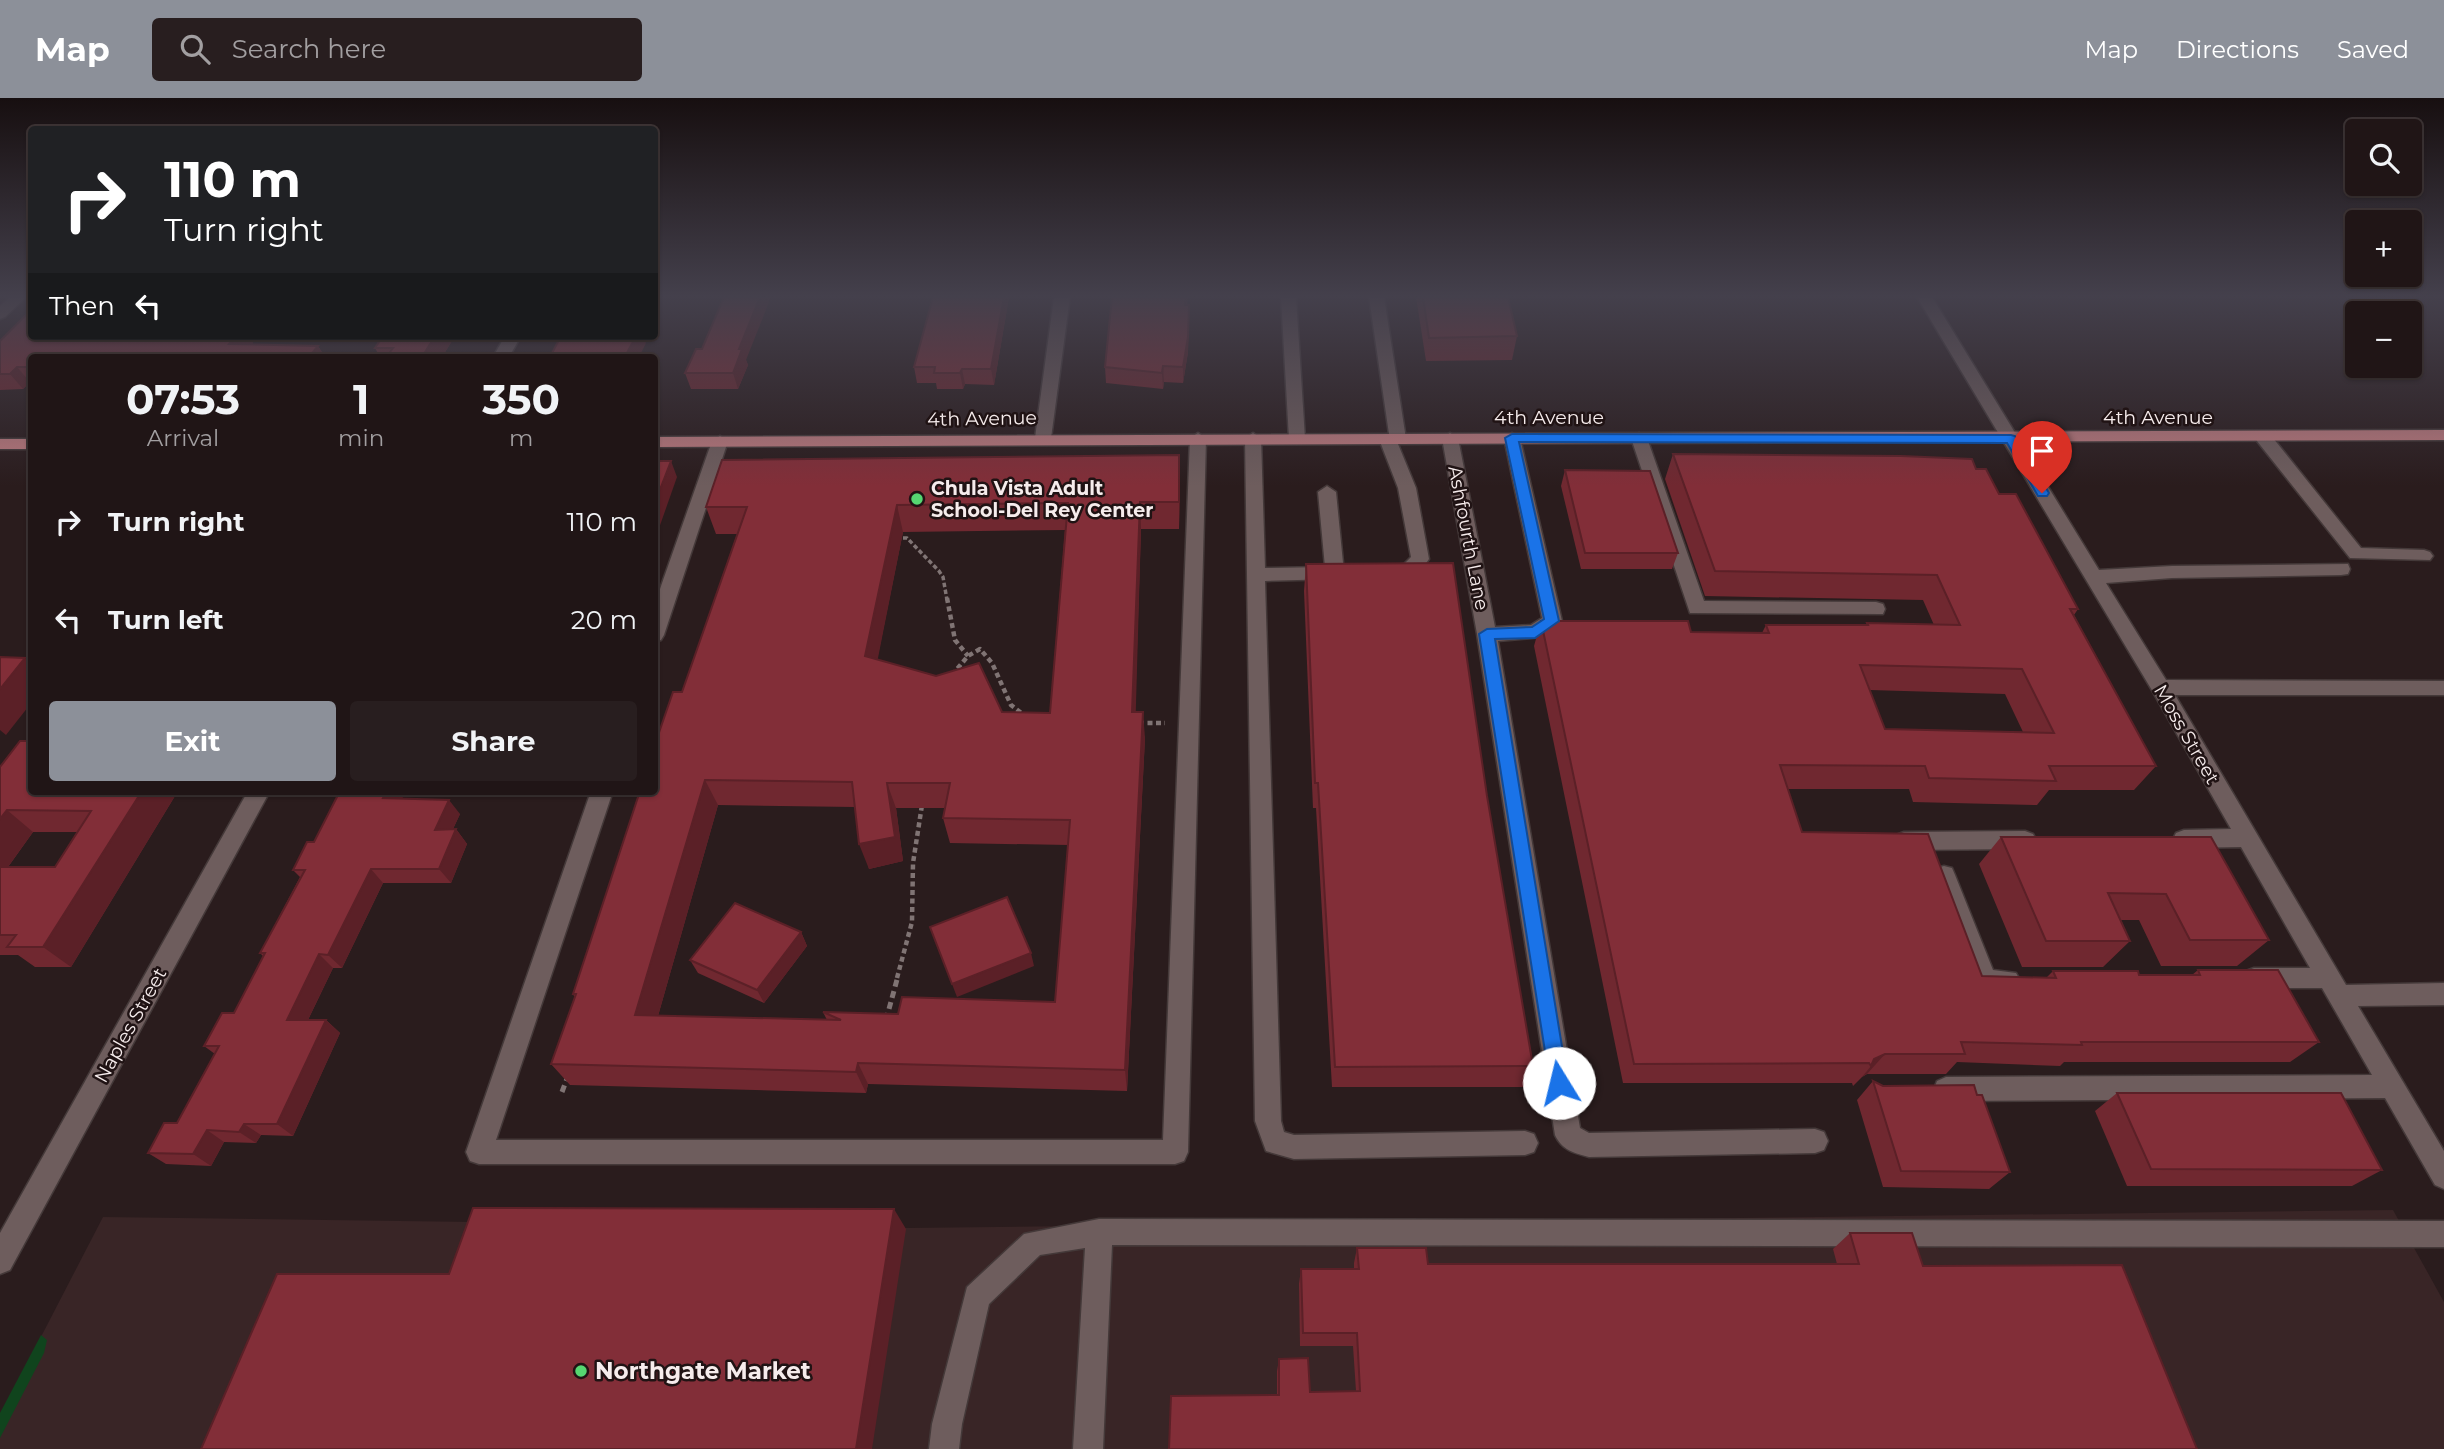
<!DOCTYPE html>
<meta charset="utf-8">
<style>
:root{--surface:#201516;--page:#281e1f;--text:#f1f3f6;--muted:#a29fa1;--line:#3d3435;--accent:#8c9099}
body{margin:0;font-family:Montserrat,sans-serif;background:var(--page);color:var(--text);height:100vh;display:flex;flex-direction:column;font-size:26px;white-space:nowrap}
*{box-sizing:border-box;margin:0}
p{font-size:23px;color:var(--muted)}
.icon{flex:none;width:38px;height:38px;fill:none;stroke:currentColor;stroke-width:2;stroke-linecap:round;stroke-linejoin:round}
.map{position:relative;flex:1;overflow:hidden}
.sheet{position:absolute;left:28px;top:256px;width:630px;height:441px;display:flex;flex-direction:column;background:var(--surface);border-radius:7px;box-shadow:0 2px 5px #0004,0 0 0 2px var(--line)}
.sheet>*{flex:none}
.hud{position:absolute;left:28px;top:28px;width:630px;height:214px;border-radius:7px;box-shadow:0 2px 5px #0004,0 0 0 2px var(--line);background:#202124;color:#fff;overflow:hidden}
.fabs{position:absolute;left:2345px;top:21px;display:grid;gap:14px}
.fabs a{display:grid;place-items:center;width:77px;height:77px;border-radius:7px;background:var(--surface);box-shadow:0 2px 5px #0004,0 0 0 2px var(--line);font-size:35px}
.pin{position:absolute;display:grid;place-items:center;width:60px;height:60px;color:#fff;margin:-72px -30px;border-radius:50% 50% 50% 0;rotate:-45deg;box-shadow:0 0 7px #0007}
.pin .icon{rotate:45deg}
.me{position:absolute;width:77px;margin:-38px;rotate:351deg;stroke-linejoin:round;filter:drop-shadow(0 0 5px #0008)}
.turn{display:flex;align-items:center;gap:24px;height:147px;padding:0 21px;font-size:32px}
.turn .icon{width:91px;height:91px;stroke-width:2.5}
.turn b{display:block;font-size:49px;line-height:60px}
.then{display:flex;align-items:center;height:66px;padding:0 21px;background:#0003;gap:14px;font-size:26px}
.eta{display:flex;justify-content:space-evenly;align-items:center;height:119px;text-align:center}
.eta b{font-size:42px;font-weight:700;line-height:49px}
.primary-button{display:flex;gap:14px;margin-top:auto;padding:14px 21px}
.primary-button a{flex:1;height:80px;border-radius:7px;background:var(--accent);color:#fff;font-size:28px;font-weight:700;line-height:80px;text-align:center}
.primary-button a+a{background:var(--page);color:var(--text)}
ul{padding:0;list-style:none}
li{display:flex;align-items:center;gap:21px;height:98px;padding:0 21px}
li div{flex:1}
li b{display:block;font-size:26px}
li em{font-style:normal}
header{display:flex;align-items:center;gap:42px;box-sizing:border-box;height:98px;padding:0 35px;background:var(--accent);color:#fff}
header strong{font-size:33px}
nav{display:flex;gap:38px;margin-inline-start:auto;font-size:24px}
.search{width:490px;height:63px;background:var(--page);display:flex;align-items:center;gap:18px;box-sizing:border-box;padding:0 24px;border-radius:7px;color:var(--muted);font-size:26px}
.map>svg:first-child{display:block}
.built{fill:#392526}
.green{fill:#10441d}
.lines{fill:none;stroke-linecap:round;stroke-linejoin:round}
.minor-casing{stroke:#443939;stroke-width:3}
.major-casing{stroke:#443939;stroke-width:3}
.path-far2{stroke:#807474;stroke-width:3.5;stroke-dasharray:4.5 2.5;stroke-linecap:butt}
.path-far1{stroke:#807474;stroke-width:4.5;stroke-dasharray:5 3.5;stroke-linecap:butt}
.path{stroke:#807474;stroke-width:5;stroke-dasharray:7 4.5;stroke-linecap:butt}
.minor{fill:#6e5d5d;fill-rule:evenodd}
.major{fill:#ba797d;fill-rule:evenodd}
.wall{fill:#702830;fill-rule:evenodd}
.shaded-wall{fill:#5b2027}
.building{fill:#822e38;stroke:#5b2027;stroke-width:2;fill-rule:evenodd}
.route{fill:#1a73e8;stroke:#114b97;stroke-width:2}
.poi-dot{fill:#56d671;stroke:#201314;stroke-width:2.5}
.labels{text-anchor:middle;stroke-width:5;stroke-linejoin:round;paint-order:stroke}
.street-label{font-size:19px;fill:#f6ecec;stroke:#201314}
.poi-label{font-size:19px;font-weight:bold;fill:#f6ecec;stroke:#201314;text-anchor:start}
.near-poi-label{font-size:23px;font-weight:bold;fill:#f6ecec;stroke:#201314;text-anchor:start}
</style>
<header>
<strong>Map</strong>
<div class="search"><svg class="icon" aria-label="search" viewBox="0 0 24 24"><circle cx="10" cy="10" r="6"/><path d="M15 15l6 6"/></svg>Search here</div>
<nav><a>Map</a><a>Directions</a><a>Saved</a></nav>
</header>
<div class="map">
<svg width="2444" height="1351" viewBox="0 0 2444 1351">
<rect width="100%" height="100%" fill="#2a1c1d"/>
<!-- built -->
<polygon class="built" points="2393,1112 2444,1204 2444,1351 0,1351 0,1318 103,1119 908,1130"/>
<!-- green -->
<polygon class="green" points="41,1237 47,1242 44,1255 0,1340 0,1315"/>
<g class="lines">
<defs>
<g id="minor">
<polygon points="10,199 26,199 5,219 0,221 0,208"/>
<polygon points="1054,199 1070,199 1051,340 1043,345 1035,340"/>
<polygon points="1281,199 1296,199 1305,341 1297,346 1289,341"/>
<path d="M1369,199H1384L1406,341L1398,346L1416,390L1429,461C1419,477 1404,483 1385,478L1383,473L1385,468L1404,466L1411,459L1398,390L1379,341L1381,337L1389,336Z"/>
<polygon points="1917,199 1932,199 2099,472 2172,468 2348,466 2350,471 2348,476 2341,477 2172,480 2106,485 2166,582 2444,583 2444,597 2175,597 2346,887 2444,885 2444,907 2358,908 2444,1053 2444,1091 2435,1087 2385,1000 1946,1003 1937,999 1934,991 1937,983 1946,979 2372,977 2322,890 2254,890 2246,887 2242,880 2246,873 2254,870 2310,870 2241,749 2184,750 2176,747 2173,741 2176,735 2184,732 2231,731 2153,594"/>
<polygon points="505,238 521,238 509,259 493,259"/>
<polygon points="2263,334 2269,335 2361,450 2424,452 2430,454 2433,458 2430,462 2350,460 2257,343 2255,339 2257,335"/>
<polygon points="1198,335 1206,340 1188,1054 1184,1063 1175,1066 479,1066 470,1063 466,1054 591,693 613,693 496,1042 1163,1042 1190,340"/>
<polygon points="1253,335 1261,340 1265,470 1325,469 1318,394 1327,388 1336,394 1344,475 1342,480 1335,481 1265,483 1281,1023 1284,1034 1294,1037 1525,1033 1534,1036 1538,1045 1534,1054 1525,1057 1294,1061 1266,1053 1255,1023 1245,340"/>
<path d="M1450,335L1458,340L1495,529L1531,527L1542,520L1504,340L1512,335L1520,340L1562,523L1542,539L1498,543L1580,1030L1589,1035L1815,1031L1824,1034L1828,1043L1824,1052L1815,1055L1589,1059C1574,1055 1562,1052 1555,1037L1477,536L1442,340Z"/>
<polygon points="1639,335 1647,340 1704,503 1876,504 1883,506 1885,511 1883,516 1690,515 1631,340"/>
<polygon points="720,338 728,343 664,537 661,542 654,544 654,508 712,343"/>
<polygon points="248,693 270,693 10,1172 0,1176 0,1135"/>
<polygon points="2025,733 2033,736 2036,742 2033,748 2025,751 1904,752 1896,749 1893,743 1896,737 1904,734"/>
<path d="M1944,768L1952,770L1955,777L1993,872L2016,875L2020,882L2016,889C2004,894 1989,894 1977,889L1933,777L1936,770Z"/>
<polygon points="1099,1121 2444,1123 2444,1149 1112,1147 1103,1351 1073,1351 1085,1150 1040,1157 989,1206 962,1326 959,1351 929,1351 932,1326 967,1189 1024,1136"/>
</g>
<g id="major">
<polygon points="2444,332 2444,342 654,349 654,339"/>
<rect x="0" y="341" width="32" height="10"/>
</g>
</defs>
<!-- minor casing -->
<use href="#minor" class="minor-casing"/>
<!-- major casing -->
<use href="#major" class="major-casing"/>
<!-- path-far2 -->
<polyline class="path-far2" points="896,440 907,440 939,473 943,479 947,502"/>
<!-- path-far1 -->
<g class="path-far1">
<polyline points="947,500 955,542 968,558"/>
<polyline points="952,577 968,558 980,551 992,565 1011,607 1025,618"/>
<polyline points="1139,625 1165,625"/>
<polyline points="897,880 912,824 913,765 922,707"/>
</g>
<!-- path -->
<g class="path">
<polyline points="886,922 898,878"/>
<polyline points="562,994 568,978"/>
</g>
<!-- minor -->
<use href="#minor" class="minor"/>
<!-- major -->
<use href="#major" class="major"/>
</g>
<!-- wall -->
<g class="wall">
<polygon points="826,199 855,199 854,200"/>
<polygon points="1009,199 994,287 965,286 963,291 937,291 936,285 917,285 914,269"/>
<polygon points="1112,199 1188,199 1187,207 1189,222 1188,254 1183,285 1164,284 1163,291 1106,285 1105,269"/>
<polygon points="1416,199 1508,199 1517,238 1512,262 1426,263"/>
<polygon points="32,238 248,238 253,245 252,246 318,248 325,259 32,259 32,284 30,284 23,291 0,292 0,243"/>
<polygon points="316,238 455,238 442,259 380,259 375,250 378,244 320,244"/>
<polygon points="746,262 748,267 738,291 691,291 685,275"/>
<path d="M1673,356L1976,371L1999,396L2078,511L2074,517L2156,668L2134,692H2049L2037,707L1913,704L1909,691H1788L1802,734L1982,878L2046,880L2053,873L2139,877H2192L2198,872L2319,944L2290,964H2064L2060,968L1957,964L1946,976H1867L1862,979L1853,988L1852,985H1623L1534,548L1541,523L1691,534L1762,535L1766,527H1865L1867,525L1934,527L1923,502L1705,498L1665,381ZM1870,592L2005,596L2023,634L1885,631Z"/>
<polygon points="1565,372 1678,455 1672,471 1581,471 1561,388"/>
<path d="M1180,384L1179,431H1141L1135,614L1145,640L1127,993L868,986L866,995L570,987L551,966L575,900L573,896L682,594L737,436H716L706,409ZM1065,432L1050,615L1002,614L936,578L877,562L903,434ZM718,707L855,709L869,771L903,763L896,710H945L943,720L950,745L1068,747L1055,904L898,916L823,914L827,922L658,918Z"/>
<polygon points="1306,466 1487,698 1533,968 1524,989 1332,989 1316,710 1313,710 1304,493"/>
<path d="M0,669L32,693H178L71,869H35L18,857H0ZM33,734H77L55,769H8Z"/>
<polygon points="334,693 406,693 402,700 460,716 453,731 456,731 467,746 451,785 383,785 342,870 333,870 308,922 326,922 340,935 293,1038 261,1037 256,1045 224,1044 211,1068 166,1066 148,1055 177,1025 215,956 204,948 234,915 263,858 260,855 300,779 293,772 314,744 337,699 333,695"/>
<polygon points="2001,739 2211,739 2269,842 2237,868 2161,868 2139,822 2121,822 2130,843 2103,869 2022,869 1979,766"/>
<polygon points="801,834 807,848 764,905 698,875 690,862"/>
<polygon points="1873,983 1883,988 1977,997 2010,1074 1989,1091 1883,1089 1857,1002"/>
<polygon points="2117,995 2382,1072 2352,1088 2127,1088 2095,1013"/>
<polygon points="1850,1135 1923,1168 2197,1351 1277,1297 1277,1273 1279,1261 1310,1294 1356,1293 1353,1248 1300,1248 1299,1186 1301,1171 1354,1171 1354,1165 1357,1150 1428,1166 1837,1166 1833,1151"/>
</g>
<!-- shaded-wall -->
<g class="shaded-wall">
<polygon points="760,199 771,199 746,262 748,267 738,291 733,275 739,251"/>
<polygon points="1004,199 1009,199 994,287 991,271"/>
<polygon points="1189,207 1188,254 1183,285 1183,269"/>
<polygon points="236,238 248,238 253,245 241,259 229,246"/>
<polygon points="435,238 455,238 442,259 422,259"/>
<polygon points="636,238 643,238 646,245 639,259 630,259 628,253"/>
<polygon points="318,248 325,259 309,259"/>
<polygon points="1163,268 1164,284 1163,291 1162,275"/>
<polygon points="17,269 30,284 23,291 10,276"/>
<polygon points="962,271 965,286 963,291 960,275"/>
<polygon points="1179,357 1180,384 1179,431"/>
<polygon points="671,363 677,379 658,433 654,426 654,407"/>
<polygon points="1140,404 1141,431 1135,640 1132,614"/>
<polygon points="897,407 903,434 873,585 865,558"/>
<polygon points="25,560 32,567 32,604 6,637 0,632 0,591"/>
<polygon points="1143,614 1145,640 1127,993 1125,972"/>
<polygon points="705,682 718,707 652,939 635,917"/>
<polygon points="887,685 896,710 903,763 869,771 859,746"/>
<polygon points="142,693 178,693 71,869 43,849"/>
<polygon points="387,693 406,693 395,714 383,700"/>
<polygon points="449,702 460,716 446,746 435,732"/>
<polygon points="7,712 33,734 0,780 0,721"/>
<polygon points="456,731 467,746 451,785 439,771"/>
<polygon points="371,771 383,785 342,870 328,857"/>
<polygon points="801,834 807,848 764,905 757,892"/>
<polygon points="1031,855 1034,868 957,899 952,886"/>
<polygon points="319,856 333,870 302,934 287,922"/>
<polygon points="326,922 340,935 293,1038 277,1026"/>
<polygon points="1885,956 1867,976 1862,979 1871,968 1874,961"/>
<polygon points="858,965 868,986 866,995 856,974"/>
<polygon points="244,1026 261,1037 256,1045 239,1034"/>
<polygon points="207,1032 224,1044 211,1068 193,1056"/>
<polygon points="894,1111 906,1131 872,1351 856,1351"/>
</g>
<!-- building -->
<g class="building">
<polygon points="724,199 760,199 739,251 742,251 733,275 685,275 696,251 702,251"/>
<polygon points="933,199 1004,199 991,271 962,271 960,275 934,275 935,269 914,269"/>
<polygon points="1112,199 1186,199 1185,207 1189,207 1188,239 1183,269 1163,268 1162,275 1105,269"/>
<polygon points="1423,199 1508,199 1517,238 1429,240"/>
<polygon points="32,211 32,238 236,238 229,246 318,248 309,259 32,259 32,269 17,269 10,276 0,276 0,243"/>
<polygon points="383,238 435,238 422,259 386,259 393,250 375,250"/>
<polygon points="561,238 636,238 628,253 633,253 630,259 550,259"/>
<path d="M1673,356L1901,358L1972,361L1976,371H1986L1999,396H2016L2078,511H2070L2156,668H2049L2056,683L1929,680L1925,668L1780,667L1802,734L1928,736L1982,878L2056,880L2053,873H2138L2139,877H2200L2198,872H2278L2319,944H2081L2082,947L1961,944L1965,956H1885L1874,961L1871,968L1869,965L1634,966L1541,523H1688L1691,534L1769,535L1766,527H1868L1867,525L1960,527L1937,477L1715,473ZM1860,567L2022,571L2054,635L1885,631Z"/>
<path d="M1179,357V404H1140L1132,614H1143L1125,972L858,965L856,974L551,966L576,896H573L640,693H654V649L673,594H682L747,409H706L722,362ZM1068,405L1050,615L1002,614L979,565L936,578L865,558L897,407ZM705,682L852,684L859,746L895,739L887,685H950L943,720L1070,722L1055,904L902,899L898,916L823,914L841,922L635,917Z"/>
<polygon points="654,363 671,363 654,407"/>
<polygon points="1565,372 1650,373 1678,455 1585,455"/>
<polygon points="1453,465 1487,698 1533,968 1335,969 1318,685 1315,685 1306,466"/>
<polygon points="0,559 25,560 0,591"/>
<polygon points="20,643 32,643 32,693 142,693 43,849 7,849 16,837 0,837 0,769 55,769 91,713 7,712 0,721 0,669"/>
<polygon points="334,693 387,693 383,700 449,702 435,732 456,731 439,771 371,771 328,857 319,856 287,922 326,922 277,1026 244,1026 239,1034 207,1032 193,1056 148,1055 164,1025 177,1025 219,948 204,948 222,915 234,915 265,855 260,855 305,772 293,772 307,744 314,744 339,695 333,695"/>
<polygon points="2001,739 2211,739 2269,842 2190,842 2166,796 2108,795 2130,843 2046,843"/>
<polygon points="1007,799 1031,855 952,886 930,829"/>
<polygon points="735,805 801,834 757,892 690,862"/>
<polygon points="1873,983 1883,988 1974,987 1977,997 1982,997 2010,1074 1901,1073"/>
<polygon points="2117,995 2341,995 2382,1072 2151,1071"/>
<polygon points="473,1110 894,1111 856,1351 201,1351 277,1176 449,1176"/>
<polygon points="1850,1135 1912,1135 1923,1168 2122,1167 2197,1351 1169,1351 1171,1298 1279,1297 1279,1261 1308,1260 1310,1294 1360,1293 1357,1235 1303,1235 1301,1171 1359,1171 1357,1150 1426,1150 1428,1166 1859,1166"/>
</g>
<!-- sky -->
<linearGradient id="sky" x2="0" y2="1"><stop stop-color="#170f10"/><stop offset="0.51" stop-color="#44404c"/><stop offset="1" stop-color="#44404c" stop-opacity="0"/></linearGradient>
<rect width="2444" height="388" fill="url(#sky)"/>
<!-- route -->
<polygon class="route" points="1512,336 2011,337 2015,338 2049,395 2047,398 2038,398 2007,345 1519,344 1559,523 1535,540 1495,541 1568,985 1566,991 1559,993 1552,991 1550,985 1479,536 1487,531 1532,529 1544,521 1505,340"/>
<!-- markers -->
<g class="poi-dot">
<circle cx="917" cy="401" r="7"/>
<circle cx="581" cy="1273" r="7"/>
</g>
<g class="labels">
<!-- street labels -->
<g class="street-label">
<text x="1549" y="326">4th Avenue</text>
<text x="2158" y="326">4th Avenue</text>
<text transform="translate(982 320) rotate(-1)" y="7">4th Avenue</text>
<text transform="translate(1469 440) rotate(79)" y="7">Ashfourth Lane</text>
<text transform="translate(2187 636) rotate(60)" y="7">Moss Street</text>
<text transform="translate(130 927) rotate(-61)" y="7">Naples Street</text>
</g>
<!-- poi labels -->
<g class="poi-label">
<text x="931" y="397">Chula Vista Adult<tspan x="931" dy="22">School-Del Rey Center</tspan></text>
</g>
<!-- near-poi labels -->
<g class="near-poi-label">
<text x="595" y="1281">Northgate Market</text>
</g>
</g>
</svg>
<div class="fabs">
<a><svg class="icon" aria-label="search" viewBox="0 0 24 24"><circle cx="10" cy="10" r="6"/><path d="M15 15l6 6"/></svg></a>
<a>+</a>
<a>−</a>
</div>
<div class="pin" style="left:2042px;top:395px;background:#d93025"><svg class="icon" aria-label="arrive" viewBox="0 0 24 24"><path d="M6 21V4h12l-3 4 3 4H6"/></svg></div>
<svg class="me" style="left:1559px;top:985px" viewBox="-20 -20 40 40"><circle r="19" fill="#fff"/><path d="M0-13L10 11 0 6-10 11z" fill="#1a73e8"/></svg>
<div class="hud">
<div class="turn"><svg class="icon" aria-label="right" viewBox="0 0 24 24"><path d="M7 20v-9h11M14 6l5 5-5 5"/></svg><div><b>110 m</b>Turn right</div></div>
<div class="then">Then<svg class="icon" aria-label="left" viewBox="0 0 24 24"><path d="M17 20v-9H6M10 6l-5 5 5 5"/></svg></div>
</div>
<section class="sheet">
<div class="eta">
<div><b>07:53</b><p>Arrival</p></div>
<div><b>1</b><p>min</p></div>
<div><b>350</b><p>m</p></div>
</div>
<ul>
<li><svg class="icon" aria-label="right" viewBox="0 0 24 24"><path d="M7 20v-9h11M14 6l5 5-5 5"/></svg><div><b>Turn right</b></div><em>110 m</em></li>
<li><svg class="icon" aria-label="left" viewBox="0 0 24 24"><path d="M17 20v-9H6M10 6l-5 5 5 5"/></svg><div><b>Turn left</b></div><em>20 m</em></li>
</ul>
<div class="primary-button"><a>Exit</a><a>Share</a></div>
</section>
</div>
